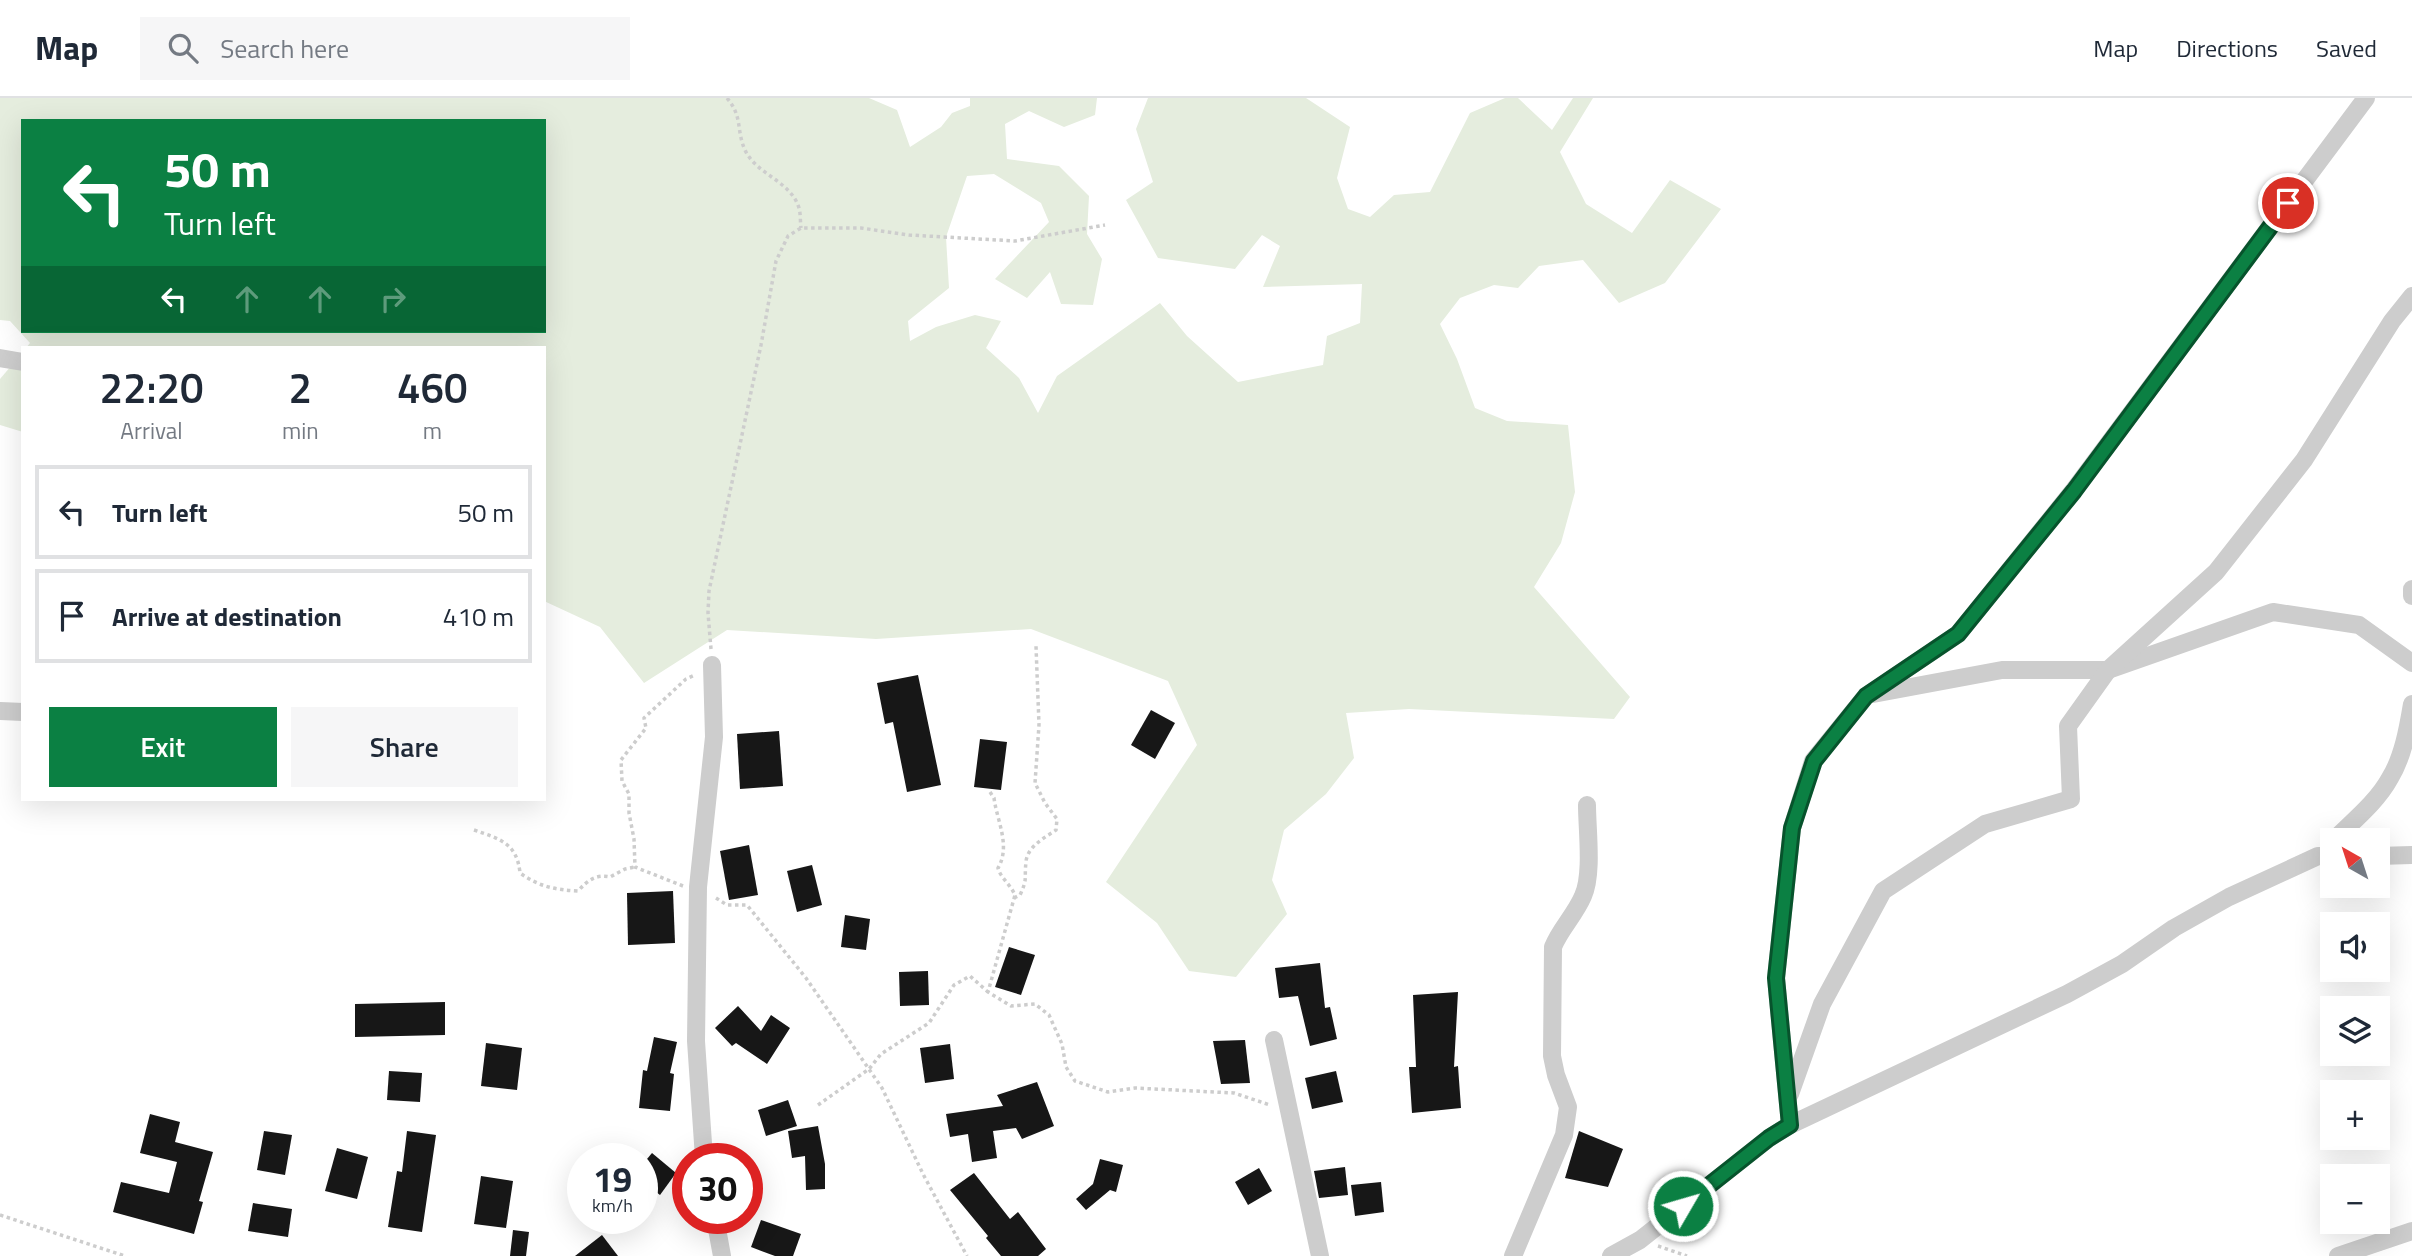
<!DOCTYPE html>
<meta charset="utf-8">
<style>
:root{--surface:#fff;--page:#f6f6f7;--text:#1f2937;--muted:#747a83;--line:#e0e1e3;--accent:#0b8043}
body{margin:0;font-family:"Titillium Web",sans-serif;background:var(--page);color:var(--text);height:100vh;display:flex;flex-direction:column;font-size:26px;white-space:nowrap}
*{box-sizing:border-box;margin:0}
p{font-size:23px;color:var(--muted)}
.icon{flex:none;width:38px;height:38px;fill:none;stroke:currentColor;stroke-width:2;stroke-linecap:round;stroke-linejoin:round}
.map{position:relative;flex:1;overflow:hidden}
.sheet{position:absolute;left:21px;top:248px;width:525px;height:455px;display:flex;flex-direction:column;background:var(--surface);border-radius:0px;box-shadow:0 7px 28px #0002}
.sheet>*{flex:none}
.banner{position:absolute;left:21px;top:21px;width:525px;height:214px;border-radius:0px;box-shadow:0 7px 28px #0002;background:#0b8043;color:#fff;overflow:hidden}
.needle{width:46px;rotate:321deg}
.tools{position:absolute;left:2320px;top:730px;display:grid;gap:14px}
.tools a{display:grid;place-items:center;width:70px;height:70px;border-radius:0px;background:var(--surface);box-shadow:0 7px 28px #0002;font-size:35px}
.speed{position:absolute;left:567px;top:1045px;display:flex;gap:14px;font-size:35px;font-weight:700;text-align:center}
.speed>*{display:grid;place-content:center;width:91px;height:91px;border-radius:50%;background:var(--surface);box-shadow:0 7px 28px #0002;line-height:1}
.speed small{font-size:18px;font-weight:400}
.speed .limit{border:10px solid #d22;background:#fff;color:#111}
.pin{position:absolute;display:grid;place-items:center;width:60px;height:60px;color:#fff;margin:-30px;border:4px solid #fff;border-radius:50%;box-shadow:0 2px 7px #0007}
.me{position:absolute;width:77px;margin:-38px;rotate:52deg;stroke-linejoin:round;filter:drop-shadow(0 0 5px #0008)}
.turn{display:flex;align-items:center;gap:24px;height:147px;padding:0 28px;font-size:32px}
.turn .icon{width:91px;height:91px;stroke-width:2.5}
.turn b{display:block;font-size:49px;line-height:60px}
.lanes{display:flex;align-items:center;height:66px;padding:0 28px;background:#0003;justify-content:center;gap:35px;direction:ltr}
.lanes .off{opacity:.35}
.eta{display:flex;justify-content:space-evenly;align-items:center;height:119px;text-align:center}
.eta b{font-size:42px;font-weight:600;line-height:49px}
.button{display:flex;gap:14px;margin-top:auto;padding:14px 28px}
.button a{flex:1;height:80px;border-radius:0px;background:var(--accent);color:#fff;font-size:28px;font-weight:600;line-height:80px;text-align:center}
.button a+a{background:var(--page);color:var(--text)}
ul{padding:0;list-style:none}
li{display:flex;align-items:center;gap:21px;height:94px;margin:0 14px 10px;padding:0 14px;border:4px solid var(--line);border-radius:0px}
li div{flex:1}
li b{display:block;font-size:26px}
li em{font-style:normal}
header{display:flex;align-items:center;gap:42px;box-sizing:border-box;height:98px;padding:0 35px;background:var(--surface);border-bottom:2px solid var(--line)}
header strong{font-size:33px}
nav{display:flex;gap:38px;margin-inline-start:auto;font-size:24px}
.search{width:490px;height:63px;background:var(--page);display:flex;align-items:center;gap:18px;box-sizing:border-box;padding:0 24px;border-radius:0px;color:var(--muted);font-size:26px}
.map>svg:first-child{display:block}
.green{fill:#e5edde;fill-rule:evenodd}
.building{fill:#171717}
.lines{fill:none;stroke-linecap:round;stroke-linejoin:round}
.path{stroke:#cdcdcd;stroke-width:3.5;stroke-dasharray:3.5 3.5;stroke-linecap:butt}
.street{stroke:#cdcdcd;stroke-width:18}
.route-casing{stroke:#07532c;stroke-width:18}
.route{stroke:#0b8043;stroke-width:12}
</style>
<header>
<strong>Map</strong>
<div class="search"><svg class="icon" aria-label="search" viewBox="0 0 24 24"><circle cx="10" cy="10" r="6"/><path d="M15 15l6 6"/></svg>Search here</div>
<nav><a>Map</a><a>Directions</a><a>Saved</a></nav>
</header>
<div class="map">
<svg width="2412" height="1158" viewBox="0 0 2412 1158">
<rect width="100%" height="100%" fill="#fff"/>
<!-- green -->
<g class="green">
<path d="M0,0H869L897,12L910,49L941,29L952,15L970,8V0H1097L1095,17L1064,29L1029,13L1005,26L1007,61L1059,68L1089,98L1087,136L1102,161L1093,207L1061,206L1050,174L1027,200L995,181L1049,124L1041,105L994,76L967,78L946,139L949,190L908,223L910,243L936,229L975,217L1001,223L986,250L1019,280L1038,315L1057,278L1160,205L1187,238L1238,284L1323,267L1327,238L1360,225L1362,186L1263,189L1280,148L1262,137L1235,171L1158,160L1126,102L1153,84L1136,31L1148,0H1306L1350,29L1337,80L1348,111L1370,119L1394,97L1430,94L1470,15L1505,0H1518L1552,32L1573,0H1593L1560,54L1586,106L1632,135L1670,82L1721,111L1665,185L1619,205L1583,162L1539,168L1518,190L1494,187L1460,200L1440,226L1457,261L1475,310L1507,323L1568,327L1575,394L1561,445L1534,489L1630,599L1614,621L1409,611L1346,615L1354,660L1326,696L1284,732L1272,782L1287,816L1236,879L1189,873L1157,825L1106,784L1197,647L1168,583L1031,531L876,541L727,532L644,585L600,529L544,503V250H26L30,245L10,223L0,222ZM23,23H544V233H23Z"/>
<polygon points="23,254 23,334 0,327 0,281"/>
</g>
<!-- building -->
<g class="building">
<polygon points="918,577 941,687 907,694 893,624 885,626 877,585"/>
<polygon points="1151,612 1175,625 1155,661 1131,647"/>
<polygon points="779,633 783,688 740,691 737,636"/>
<polygon points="980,641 1007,644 1001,692 974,689"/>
<polygon points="749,747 758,797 729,802 720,753"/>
<polygon points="812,767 822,807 797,814 787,773"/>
<polygon points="673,793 675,845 628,847 627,795"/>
<polygon points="845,817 870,821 866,852 841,849"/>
<polygon points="1009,849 1035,857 1021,897 995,889"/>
<polygon points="1320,865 1325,910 1330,909 1337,941 1310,948 1298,898 1279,900 1275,870"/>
<polygon points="928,873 929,907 900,908 899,874"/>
<polygon points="1458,894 1454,969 1458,968 1461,1010 1412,1015 1409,969 1416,969 1413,897"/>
<polygon points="445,904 445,937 355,939 355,906"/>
<polygon points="738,908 761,933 771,917 790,930 767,966 736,945 732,948 715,930"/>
<polygon points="654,939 677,944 670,975 674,976 670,1013 639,1010 643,972 647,973"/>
<polygon points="1245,942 1250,985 1221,986 1213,943"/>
<polygon points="486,945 522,950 517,992 481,988"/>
<polygon points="950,946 954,981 925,985 920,950"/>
<polygon points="389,973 422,975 420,1004 387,1002"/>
<polygon points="1336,973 1343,1004 1312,1011 1305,980"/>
<polygon points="1037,984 1054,1028 1022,1041 1016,1030 993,1033 997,1060 972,1064 968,1036 950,1039 946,1016 1003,1008 997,997"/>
<polygon points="788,1002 797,1028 766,1038 758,1012"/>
<polygon points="150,1016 180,1024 175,1044 213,1054 199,1103 203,1104 194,1136 113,1114 121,1084 169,1095 177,1064 140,1055"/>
<polygon points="818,1028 825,1066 825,1091 806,1092 805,1058 792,1060 788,1033"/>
<polygon points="264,1033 292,1037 285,1077 257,1072"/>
<polygon points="407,1033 436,1037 422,1134 388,1129 397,1073 402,1074"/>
<polygon points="1579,1033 1623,1051 1608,1089 1565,1080"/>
<polygon points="337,1050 368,1059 357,1101 325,1093"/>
<polygon points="652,1055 676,1075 660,1097 642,1083 642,1067"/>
<polygon points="1100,1061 1123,1067 1116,1094 1110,1092 1086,1112 1076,1101 1093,1086"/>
<polygon points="1345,1069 1348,1097 1319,1100 1314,1073"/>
<polygon points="1259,1070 1272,1093 1248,1107 1235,1084"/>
<polygon points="974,1075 1010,1121 1018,1114 1046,1151 1038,1158 1001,1158 986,1140 988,1138 950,1092"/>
<polygon points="481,1078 513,1083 506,1130 474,1126"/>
<polygon points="1381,1084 1384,1114 1355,1118 1351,1087"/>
<polygon points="253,1105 292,1111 288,1139 248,1133"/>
<polygon points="761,1122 801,1136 793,1158 775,1158 751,1149"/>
<polygon points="513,1132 529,1134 526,1158 510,1158"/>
<polygon points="602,1137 618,1158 575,1158"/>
</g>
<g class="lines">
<!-- path -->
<g class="path">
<path d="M727,0C743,19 736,32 745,52C756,76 788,82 798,107C801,114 800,123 801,130"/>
<polyline points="711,551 708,515 709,493 761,247 776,163 788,138 801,130 861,130 909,137 1015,143 1105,127"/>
<path d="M990,694L994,700C997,723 1011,748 998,770C1000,779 1010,786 1015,797L988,894L1011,908L1035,906L1049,917L1062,946L1066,969L1075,983L1108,994L1135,990L1234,995L1270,1007"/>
<path d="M474,732C500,741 517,745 520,775C538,788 555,792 578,793C588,782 596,776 610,779L625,771L635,769"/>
<polyline points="683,788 635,769 634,741 629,715 629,696 622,683 621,662 646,630 644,620 686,581 695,577"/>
<polyline points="716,800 727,807 747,807 806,880 882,990 923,1076 967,1158"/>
<path d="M1014,800L1020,797C1028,780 1024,781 1026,764C1027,749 1044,740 1056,732L1057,721L1045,705L1035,685L1039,627L1036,548"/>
<polyline points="818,1007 869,971 881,956 929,925 954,887 970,878 988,894"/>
<polyline points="0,1117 125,1158"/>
<polyline points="1658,1148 1687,1158"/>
</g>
<!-- street -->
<g class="street">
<polyline points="0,260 23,264"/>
<polyline points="2412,491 2412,498"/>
<polyline points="1873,596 2002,572 2108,572 2273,514 2359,527 2412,565"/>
<polyline points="0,613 23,614"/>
<path d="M2334,742C2353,723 2377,704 2390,680C2403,659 2408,630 2412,606"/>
<polyline points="2378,758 2412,757"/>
<polyline points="1274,942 1320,1158"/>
<polyline points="1790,996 1822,906 1883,793 1985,726 2071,701 2068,628 2108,572 2216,474 2304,362 2392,223 2412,198"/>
<polyline points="1790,1027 1776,880 1792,730 1813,663 1866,598 1958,536 2074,392 2366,0"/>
<polyline points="704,1060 696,943 698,789 714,639 712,567"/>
<polyline points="715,1120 722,1158"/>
<path d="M1513,1158L1564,1037L1568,1009L1556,977L1552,958L1553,849C1560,831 1575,817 1583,798C1593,776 1587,732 1587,707"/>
<polyline points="1611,1158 1640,1142 1769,1040 1790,1027 2067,896 2122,866 2174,830 2229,799 2318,758 2333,758"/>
<polyline points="2338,1158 2412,1133"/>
</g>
</g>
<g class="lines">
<defs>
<polyline id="route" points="1683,1108 1769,1040 1790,1027 1776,880 1792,730 1814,663 1866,598 1958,536 2074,393 2288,105"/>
</defs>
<!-- route casing -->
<use href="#route" class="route-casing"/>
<!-- route -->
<use href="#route" class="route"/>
</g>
</svg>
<div class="tools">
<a><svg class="needle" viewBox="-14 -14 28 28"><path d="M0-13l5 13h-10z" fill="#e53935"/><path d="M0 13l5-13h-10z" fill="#747a83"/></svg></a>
<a><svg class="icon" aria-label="sound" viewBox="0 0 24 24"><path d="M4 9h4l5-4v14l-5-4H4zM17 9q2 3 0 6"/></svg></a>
<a><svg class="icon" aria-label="layers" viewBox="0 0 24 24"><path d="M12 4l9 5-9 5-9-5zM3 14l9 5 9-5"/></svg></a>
<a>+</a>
<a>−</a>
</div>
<div class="speed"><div>19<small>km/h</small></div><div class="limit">30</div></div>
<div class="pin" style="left:2288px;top:105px;background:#d93025"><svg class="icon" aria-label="arrive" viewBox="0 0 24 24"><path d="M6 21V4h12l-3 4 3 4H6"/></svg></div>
<svg class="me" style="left:1683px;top:1108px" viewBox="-20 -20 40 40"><circle r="17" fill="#0b8043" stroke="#fff" stroke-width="3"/><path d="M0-11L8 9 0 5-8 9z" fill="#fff"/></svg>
<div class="banner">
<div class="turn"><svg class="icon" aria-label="left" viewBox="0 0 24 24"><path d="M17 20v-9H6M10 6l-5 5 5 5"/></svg><div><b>50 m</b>Turn left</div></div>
<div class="lanes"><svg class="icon" aria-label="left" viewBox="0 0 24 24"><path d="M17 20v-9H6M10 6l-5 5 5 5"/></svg><svg class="icon off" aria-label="ahead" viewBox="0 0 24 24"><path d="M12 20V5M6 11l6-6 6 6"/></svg><svg class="icon off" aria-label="ahead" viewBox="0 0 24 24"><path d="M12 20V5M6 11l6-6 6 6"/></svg><svg class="icon off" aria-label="right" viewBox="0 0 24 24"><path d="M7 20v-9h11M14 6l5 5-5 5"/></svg></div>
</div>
<section class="sheet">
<div class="eta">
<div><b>22:20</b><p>Arrival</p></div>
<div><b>2</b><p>min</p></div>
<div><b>460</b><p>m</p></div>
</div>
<ul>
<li><svg class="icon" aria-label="left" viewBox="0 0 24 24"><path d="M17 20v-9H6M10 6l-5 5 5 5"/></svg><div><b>Turn left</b></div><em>50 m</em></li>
<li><svg class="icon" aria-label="arrive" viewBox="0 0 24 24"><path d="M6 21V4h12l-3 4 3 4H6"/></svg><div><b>Arrive at destination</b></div><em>410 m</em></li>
</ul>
<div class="button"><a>Exit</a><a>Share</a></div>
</section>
</div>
